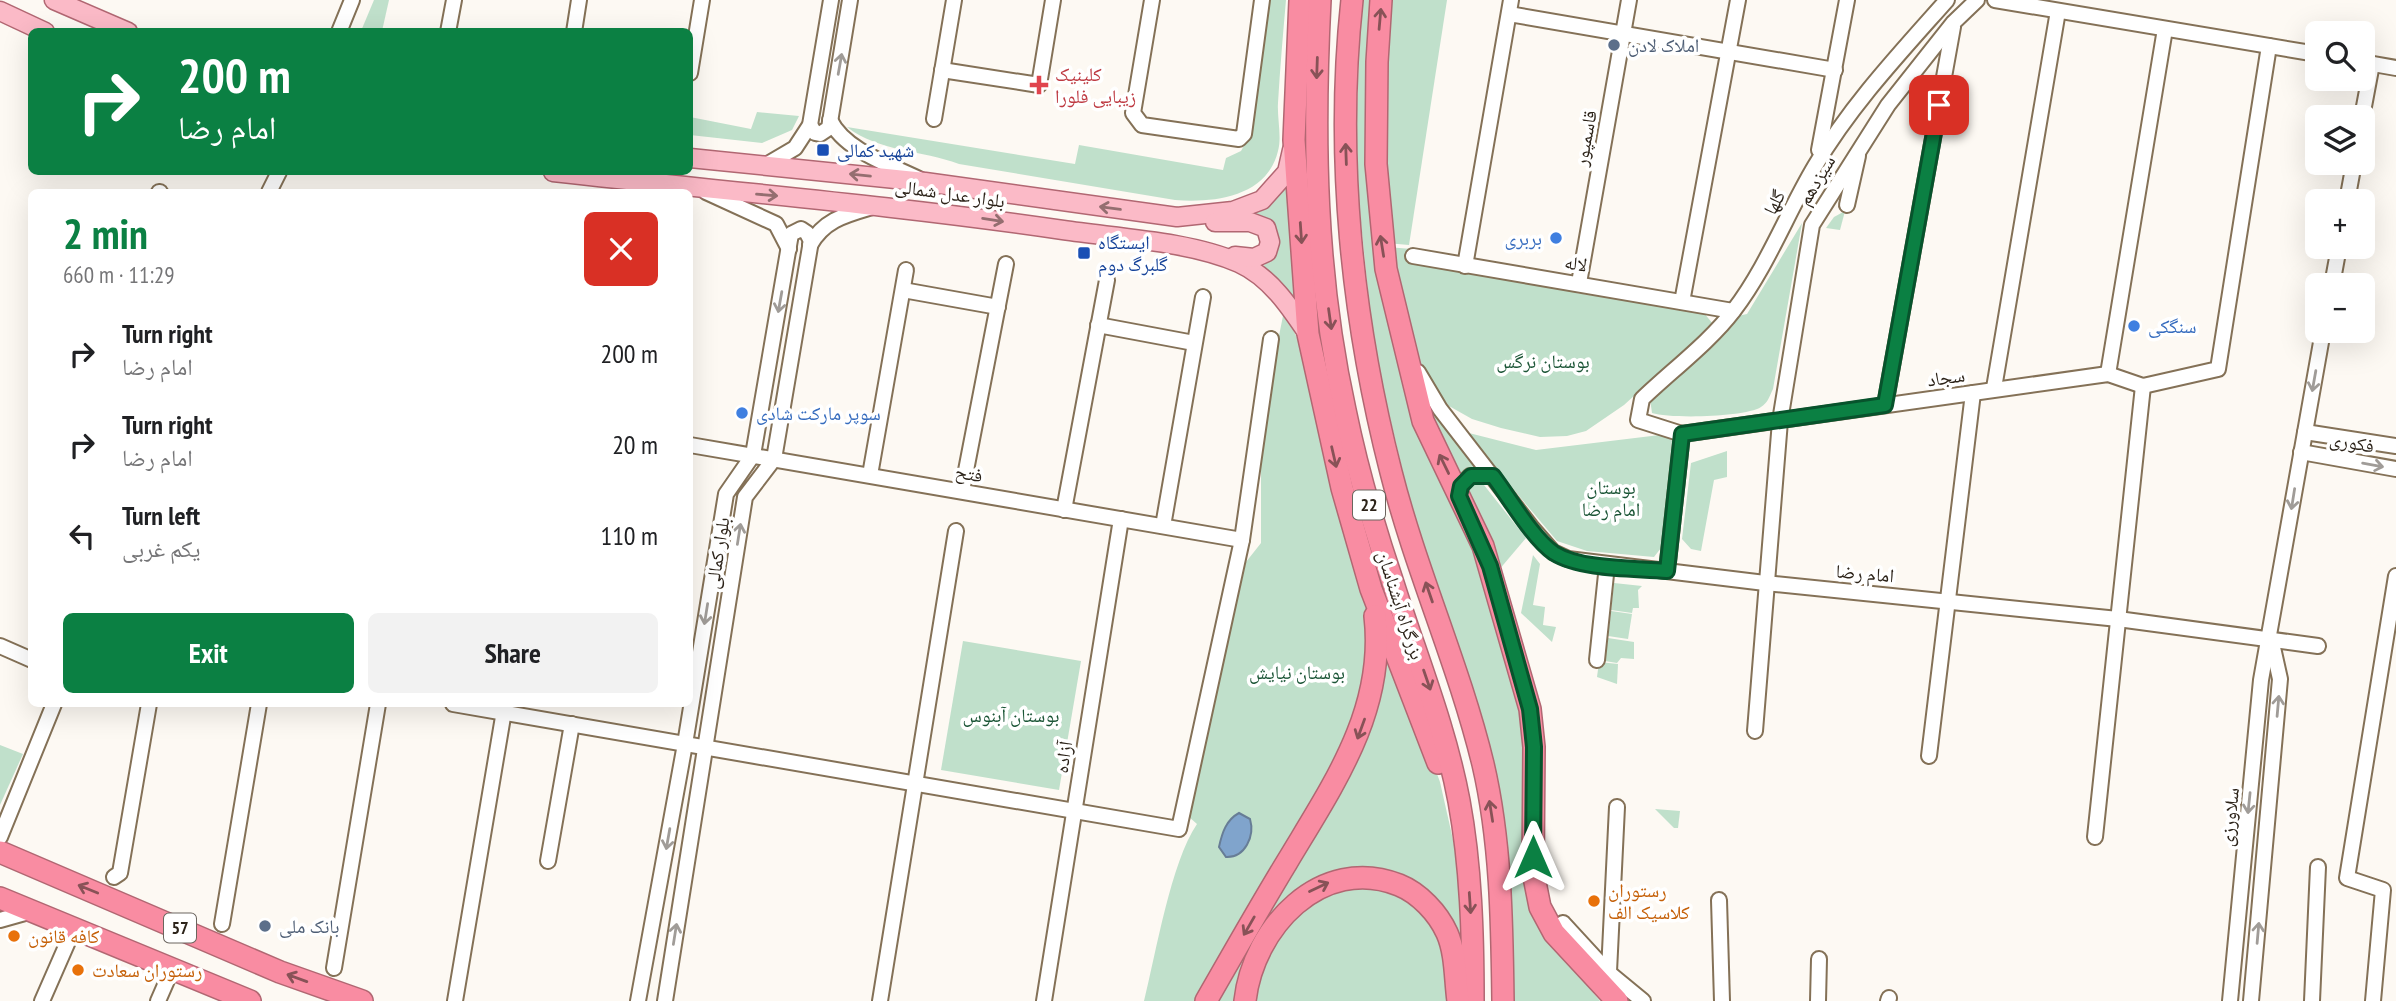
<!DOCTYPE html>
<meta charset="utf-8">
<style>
:root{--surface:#fff;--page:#f2f2f2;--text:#202124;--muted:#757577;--accent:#0b8043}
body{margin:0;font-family:"PT Sans Narrow","Noto Naskh Arabic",sans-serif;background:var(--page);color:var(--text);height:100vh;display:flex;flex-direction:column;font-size:26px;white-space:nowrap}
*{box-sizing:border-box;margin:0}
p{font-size:23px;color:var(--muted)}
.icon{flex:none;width:38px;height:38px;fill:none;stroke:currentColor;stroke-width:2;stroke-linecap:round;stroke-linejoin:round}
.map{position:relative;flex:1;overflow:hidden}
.side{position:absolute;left:28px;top:189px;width:665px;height:518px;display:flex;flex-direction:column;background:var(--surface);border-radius:10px;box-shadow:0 7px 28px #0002}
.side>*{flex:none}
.top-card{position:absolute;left:28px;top:28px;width:665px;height:147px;border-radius:10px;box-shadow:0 7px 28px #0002;background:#0b8043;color:#fff;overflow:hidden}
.controls{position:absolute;left:2305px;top:21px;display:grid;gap:14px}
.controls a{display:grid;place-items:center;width:70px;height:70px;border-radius:10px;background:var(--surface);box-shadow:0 7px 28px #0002;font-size:35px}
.pin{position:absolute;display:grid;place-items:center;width:60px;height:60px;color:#fff;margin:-30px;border-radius:14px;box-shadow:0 4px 10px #0006}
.me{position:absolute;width:77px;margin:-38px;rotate:0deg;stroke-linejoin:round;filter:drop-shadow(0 0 5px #0008)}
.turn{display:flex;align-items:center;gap:24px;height:147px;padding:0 35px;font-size:32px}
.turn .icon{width:91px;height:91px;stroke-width:2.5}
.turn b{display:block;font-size:49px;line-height:60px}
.round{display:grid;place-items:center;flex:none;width:74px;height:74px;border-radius:10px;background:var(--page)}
.summary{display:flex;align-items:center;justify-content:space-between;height:119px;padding:0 35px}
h1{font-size:42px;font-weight:700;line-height:52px;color:var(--accent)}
.action{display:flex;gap:14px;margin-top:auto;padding:14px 35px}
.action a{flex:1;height:80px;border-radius:10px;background:var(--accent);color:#fff;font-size:28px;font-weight:700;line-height:80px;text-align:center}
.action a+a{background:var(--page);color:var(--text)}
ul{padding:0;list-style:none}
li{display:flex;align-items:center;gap:21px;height:91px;padding:0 35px}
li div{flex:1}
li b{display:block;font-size:26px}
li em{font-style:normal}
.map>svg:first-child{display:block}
.green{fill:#c0e0cb}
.water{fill:#80a4cc;stroke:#677d96;stroke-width:2}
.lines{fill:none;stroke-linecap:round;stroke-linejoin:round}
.minor-casing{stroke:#847157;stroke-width:18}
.major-casing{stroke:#b16772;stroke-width:21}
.highway-casing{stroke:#b16772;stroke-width:24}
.minor{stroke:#fff;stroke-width:14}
.major{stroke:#fbbac7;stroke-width:18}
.highway{stroke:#f98ca2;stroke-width:21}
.oneway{stroke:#885257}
.oneway2{stroke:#a09c98}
.oneway3{stroke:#946e70}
.route-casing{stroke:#07532c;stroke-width:18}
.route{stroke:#0b8043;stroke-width:12}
.service-dot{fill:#5c6f8a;stroke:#fff;stroke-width:2.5}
.health-dot{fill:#e0444e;stroke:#fff;stroke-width:2.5}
.transit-dot{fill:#1a4fb4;stroke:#fff;stroke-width:2.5}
.shop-dot{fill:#3f7fe0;stroke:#fff;stroke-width:2.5}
.food-dot{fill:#e8710a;stroke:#fff;stroke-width:2.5}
.labels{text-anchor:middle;stroke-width:7;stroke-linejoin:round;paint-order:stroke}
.shield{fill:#fff;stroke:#6b655e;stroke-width:2}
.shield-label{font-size:18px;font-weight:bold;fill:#2c2319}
.service-label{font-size:19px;fill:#4e5e75;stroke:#fff;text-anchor:start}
.health-label{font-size:19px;fill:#be3a42;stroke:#fff;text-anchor:start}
.street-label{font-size:19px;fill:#2c2319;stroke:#fff}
.transit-label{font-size:19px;fill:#164399;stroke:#fff;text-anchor:start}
.shop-label{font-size:19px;fill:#366cbe;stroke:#fff;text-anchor:start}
.park-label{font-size:19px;fill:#1b5536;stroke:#fff}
.food-label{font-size:19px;fill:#c56008;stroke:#fff;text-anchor:start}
</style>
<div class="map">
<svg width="2396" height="1001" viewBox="0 0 2396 1001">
<rect width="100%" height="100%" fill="#fdf9f3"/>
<!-- green -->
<g class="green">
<polygon points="374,0 389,0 382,31 361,31"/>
<path d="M1267,0H1286C1283,34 1280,68 1278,103C1277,118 1282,137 1278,151C1267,197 1214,203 1175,200L959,164C922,150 879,152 847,127L1075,164L1079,145L1223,170L1226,158L1241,151L1250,135Z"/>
<polygon points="1361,0 1375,0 1379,273 1483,562 1526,710 1542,930 1600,1001 1513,1001 1511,925 1374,351 1355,163"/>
<polygon points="1387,0 1447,0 1409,245 1386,243"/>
<polygon points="757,112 799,116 792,130 762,143 690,135 690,117 751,129"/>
<polygon points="1287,185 1304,320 1261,269 1274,254 1277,237 1267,218 1251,213 1272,200"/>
<polygon points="1845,211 1840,230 1826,228 1834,217"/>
<path d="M1802,223L1773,389C1770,395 1768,403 1761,407C1746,417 1671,419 1652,413L1650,399L1738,316L1747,314Z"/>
<polygon points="1387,247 1412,249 1410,263 1554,288 1573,287 1576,293 1645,303 1647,299 1704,313 1713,324 1624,405 1586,431 1567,436 1540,437 1501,428 1472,419 1449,406 1422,372"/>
<path d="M1284,311L1302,348L1370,620L1361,716L1201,1001H1144C1156,953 1171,862 1197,824L1189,817L1246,562L1261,543V466L1267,395Z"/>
<polygon points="1419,389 1482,470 1467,469 1460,476"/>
<polygon points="1465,432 1536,450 1668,434 1672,441 1661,548 1654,557 1587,551 1557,541"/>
<polygon points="1727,451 1727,477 1714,480 1701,551 1691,549 1682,539 1691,463"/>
<polygon points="1480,480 1526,538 1498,571 1466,486"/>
<polygon points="1533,555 1540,564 1533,605 1545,607 1543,625 1556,627 1552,642 1521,613"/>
<polygon points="1614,583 1642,586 1638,590 1639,608 1633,608 1632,613 1611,610"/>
<polygon points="1611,611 1632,614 1628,639 1608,636"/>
<polygon points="1383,627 1440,782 1456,853 1463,947 1421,892 1316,882 1239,1001 1211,1001 1346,775"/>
<polygon points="1608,638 1634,642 1634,659 1621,658 1617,663 1605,661"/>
<polygon points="963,641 1081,661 1059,790 941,770"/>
<polygon points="1599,662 1618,664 1617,684 1597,677"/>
<polygon points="0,745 23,754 0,805"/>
<polygon points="1655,809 1680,811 1678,828 1674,828"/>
<polygon points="1391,885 1438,926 1454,1001 1249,1001 1269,945 1317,892"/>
</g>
<!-- water -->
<path class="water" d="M1239,813L1250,819C1255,836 1245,858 1226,857L1219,847C1222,833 1226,820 1239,813Z"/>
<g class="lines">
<defs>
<g id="minor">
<polyline points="1152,0 1133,113 1142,125 1239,139 1244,134 1262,0"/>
<path d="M1947,0C1900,53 1851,105 1815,166C1787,213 1767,267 1734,310C1710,342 1671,371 1642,399L1638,420L1682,434L2108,374L2143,386L2218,369L2269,46"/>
<polyline points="1995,0 2317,54"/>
<polyline points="1509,14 1835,70"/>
<polyline points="339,32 352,0"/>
<polyline points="448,32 454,0"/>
<polyline points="574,32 579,0"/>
<polyline points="2362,62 2396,68"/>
<polyline points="942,70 1039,85 1053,0"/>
<polyline points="690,73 702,0"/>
<polyline points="2362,117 2372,64"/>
<polyline points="934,119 954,0"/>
<path d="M830,120C845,151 891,165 921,180"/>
<polyline points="810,125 815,133 820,134 829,128 850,0"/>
<polyline points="1819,150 1847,0"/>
<polyline points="766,165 795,148 810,125 831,0"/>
<polyline points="159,192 160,192"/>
<polyline points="269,192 279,172"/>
<polyline points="706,192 776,224 789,249"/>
<polyline points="2347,201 2354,163"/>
<polyline points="1847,205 1858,156"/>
<path d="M810,245C824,220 845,215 872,207"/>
<polyline points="1413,256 1733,311"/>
<polyline points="1465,266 1511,0"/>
<polyline points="1579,283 1629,0"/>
<polyline points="2332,285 2339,247"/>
<polyline points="903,290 998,307"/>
<polyline points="1682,302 1738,0"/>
<polyline points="1098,325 1194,343"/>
<polyline points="1418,372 1440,409 1532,528 1553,552 1568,559 1765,583 2118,619 2318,646"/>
<polyline points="2108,374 2165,29"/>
<polyline points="1994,388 2058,11"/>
<polyline points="1885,405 1953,27"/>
<polyline points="2305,432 2396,446"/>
<polyline points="690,445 1242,540"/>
<polyline points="2301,452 2396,469"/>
<polyline points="870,475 906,270"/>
<polyline points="962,491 1006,264"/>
<polyline points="1459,496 1461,486 1470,476 1493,476"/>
<polyline points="1064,510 1107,280"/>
<polyline points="1163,526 1203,297"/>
<polyline points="1667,571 1682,434"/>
<polyline points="0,646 32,660"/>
<polyline points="1597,660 1607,565"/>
<polyline points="453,704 1179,829 1242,540 1271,339"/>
<polyline points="1755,731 1780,421 1812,225 1888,105 1953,23 1977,0"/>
<polyline points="1929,756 1973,393"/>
<polyline points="0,837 54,704"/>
<polyline points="2095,837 2143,386"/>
<polyline points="548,861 572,724"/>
<polyline points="114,877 120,873 149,704"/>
<polyline points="1719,900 1722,1001"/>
<polyline points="0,920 32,911"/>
<polyline points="222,924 259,704"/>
<polyline points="1554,933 1563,923 1609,973 1643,1001"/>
<polyline points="334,968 378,704"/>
<polyline points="1608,992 1617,807"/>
<polyline points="42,1001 74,928"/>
<polyline points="158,1001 172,969"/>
<polyline points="455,1001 505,705"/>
<polyline points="638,1001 685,744 726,494 753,455 791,234 801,229 807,233 811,241 774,459 745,497 665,1001"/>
<polyline points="880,1001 956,531"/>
<polyline points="1044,1001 1121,519"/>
<polyline points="1818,1001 1819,959"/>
<polyline points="1888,1001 1889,998"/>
<polyline points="2230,1001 2261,680 2323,331"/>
<polyline points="2251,1001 2280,679 2272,643"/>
<polyline points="2312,1001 2318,867"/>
<polyline points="2373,1001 2383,890 2347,878 2396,576"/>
</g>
<g id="major">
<polyline points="54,0 128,32"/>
<polyline points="0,11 45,32"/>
<polyline points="690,158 925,182 1177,217 1233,211 1262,200 1287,172 1292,150"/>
<path d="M553,172C723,191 893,205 1063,230C1117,238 1189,241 1239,263C1270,277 1290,307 1308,334"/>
<polyline points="1215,222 1250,222 1266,228 1270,242 1267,252 1254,258 1235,256"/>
</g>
<g id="highway">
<polyline points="1300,0 1294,140 1308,334 1342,488 1371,589 1438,763"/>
<path d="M1320,0C1313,138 1315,275 1345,410C1357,469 1374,527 1393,583C1416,656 1445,726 1459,801C1471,866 1473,935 1473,1001"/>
<path d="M1352,0C1335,157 1352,320 1391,472C1416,571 1459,665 1483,764C1501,841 1502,923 1503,1001"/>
<polyline points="1381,0 1377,62 1376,164 1386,269 1423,421 1483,546 1530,709 1534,747 1533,872 1540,907 1554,933 1617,1001"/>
<polyline points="0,852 280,972 362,1001"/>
<polyline points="0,898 250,1001"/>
<path d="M1206,1001C1233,954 1259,908 1287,862C1333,785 1386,710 1375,616"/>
<path d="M1245,1001C1253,928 1321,854 1399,885C1419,893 1438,913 1447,933C1456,953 1455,979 1458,1001"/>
</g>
</defs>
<!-- minor casing -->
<use href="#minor" class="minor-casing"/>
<!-- major casing -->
<use href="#major" class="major-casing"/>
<!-- highway casing -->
<use href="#highway" class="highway-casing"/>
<!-- minor -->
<use href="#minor" class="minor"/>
<!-- major -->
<use href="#major" class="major"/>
<!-- highway -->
<use href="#highway" class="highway"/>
</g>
<!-- one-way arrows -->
<defs><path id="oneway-shaft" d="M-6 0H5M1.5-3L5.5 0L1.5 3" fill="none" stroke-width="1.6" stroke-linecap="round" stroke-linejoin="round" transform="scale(1.75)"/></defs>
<g class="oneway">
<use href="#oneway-shaft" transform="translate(1380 19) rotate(-85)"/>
<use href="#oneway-shaft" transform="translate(1317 68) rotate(92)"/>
<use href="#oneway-shaft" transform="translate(1346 154) rotate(-92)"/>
<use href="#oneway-shaft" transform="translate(1301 233) rotate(86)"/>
<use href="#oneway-shaft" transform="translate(1382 246) rotate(-99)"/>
<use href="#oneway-shaft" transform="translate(1330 319) rotate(82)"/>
<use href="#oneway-shaft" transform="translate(1334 457) rotate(77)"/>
<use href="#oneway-shaft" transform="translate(1444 464) rotate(-116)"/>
<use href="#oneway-shaft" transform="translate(1429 592) rotate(-109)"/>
<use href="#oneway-shaft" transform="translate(1427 680) rotate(71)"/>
<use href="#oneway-shaft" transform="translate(1361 729) rotate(110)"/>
<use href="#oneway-shaft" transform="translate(1491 811) rotate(-99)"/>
<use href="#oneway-shaft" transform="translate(1319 887) rotate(-25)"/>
<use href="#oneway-shaft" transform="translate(88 889) rotate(-158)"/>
<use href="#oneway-shaft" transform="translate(1470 903) rotate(86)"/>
<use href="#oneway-shaft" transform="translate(1249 926) rotate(120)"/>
<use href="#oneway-shaft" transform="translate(297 978) rotate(-160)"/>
</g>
<g class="oneway2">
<use href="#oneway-shaft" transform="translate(840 64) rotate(-80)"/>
<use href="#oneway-shaft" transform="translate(780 302) rotate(100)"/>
<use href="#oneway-shaft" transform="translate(2314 381) rotate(100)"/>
<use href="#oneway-shaft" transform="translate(2373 465) rotate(10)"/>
<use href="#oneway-shaft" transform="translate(2293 499) rotate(99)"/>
<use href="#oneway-shaft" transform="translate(739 534) rotate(-81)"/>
<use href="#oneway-shaft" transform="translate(706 614) rotate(99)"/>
<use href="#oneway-shaft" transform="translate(2278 706) rotate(-85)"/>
<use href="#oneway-shaft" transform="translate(2249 803) rotate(96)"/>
<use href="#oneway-shaft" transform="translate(668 839) rotate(100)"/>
<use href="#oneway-shaft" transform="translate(2258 933) rotate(-85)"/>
<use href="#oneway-shaft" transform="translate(675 934) rotate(-81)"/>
</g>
<g class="oneway3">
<use href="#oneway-shaft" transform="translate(860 175) rotate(-174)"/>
<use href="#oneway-shaft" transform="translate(767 195) rotate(5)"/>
<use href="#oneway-shaft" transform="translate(1110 208) rotate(-172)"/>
<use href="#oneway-shaft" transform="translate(993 220) rotate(9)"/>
</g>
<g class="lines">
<defs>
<path id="route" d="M1533,857L1534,747L1530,709L1490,566L1459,496L1461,486L1471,476H1493C1509,497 1533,539 1554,553C1581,570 1636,568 1667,571L1682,434L1885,405L1939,105"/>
</defs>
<!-- route casing -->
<use href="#route" class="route-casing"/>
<!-- route -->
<use href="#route" class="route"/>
</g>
<!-- markers -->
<g class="service-dot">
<circle cx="1614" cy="45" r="7"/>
<circle cx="265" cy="926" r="7"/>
</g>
<path class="health-dot" d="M1035.5 74.5h7v7h7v7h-7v7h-7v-7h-7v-7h7z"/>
<g class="transit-dot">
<rect x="816" y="143" width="14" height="14" rx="3.5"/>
<rect x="1077" y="246" width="14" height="14" rx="3.5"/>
</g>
<g class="shop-dot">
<circle cx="1556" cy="238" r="7"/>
<circle cx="2134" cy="326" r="7"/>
<circle cx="742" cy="413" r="7"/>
</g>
<g class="food-dot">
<circle cx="1594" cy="901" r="7"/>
<circle cx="14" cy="936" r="7"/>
<circle cx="78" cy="970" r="7"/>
</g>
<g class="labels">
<!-- shield labels -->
<g class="shield">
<rect x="1353" y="490.5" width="32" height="29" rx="5"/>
<rect x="164" y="913.5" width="32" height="29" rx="5"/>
</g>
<g class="shield-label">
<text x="1369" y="511">22</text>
<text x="180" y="934">57</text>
</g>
<!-- service labels -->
<g class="service-label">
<text x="1628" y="52">املاک لادن</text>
<text x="279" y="933">بانک ملی</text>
</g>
<!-- health labels -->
<g class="health-label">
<text x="1055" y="81">کلینیک<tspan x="1055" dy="22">زیبایی فلورا</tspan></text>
</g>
<!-- street labels -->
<g class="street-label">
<text transform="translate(1585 138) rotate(-80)" y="7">قاسمپور</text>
<text transform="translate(1816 180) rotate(-59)" y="7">سیزدهم</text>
<text transform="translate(950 193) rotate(8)" y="7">بلوار عدل شمالی</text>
<text transform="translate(1774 202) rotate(-62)" y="7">گلها</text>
<text transform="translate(1576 263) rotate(9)" y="7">لاله</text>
<text transform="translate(1946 377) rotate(-8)" y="7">سجاد</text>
<text transform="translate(2352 442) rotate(10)" y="7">فکوری</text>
<text transform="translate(969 473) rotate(10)" y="7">فتح</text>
<text transform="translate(717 553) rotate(-81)" y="7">بلوار کمالی</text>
<text transform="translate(1865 573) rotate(5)" y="7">امام رضا</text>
<text transform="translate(1401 605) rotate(72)" y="7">بزرگراه آبشناسان</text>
<text transform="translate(1063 757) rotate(-81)" y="7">آزاده</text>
<text transform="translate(2229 817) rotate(-84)" y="7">سلاورزی</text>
</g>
<!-- transit labels -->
<g class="transit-label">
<text x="837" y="157">شهید کمالی</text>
<text x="1098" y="249">ایستگاه<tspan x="1098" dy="22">گلبرگ دوم</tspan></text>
</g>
<!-- shop labels -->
<g class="shop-label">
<text x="1542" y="245" text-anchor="end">بربری</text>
<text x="2148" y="333">سنگکی</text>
<text x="756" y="420">سوپر مارکت شادی</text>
</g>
<!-- park labels -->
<g class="park-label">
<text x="1543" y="368">بوستان نرگس</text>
<text x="1611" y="494">بوستان<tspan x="1611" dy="22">امام رضا</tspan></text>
<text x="1297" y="679">بوستان نیایش</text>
<text x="1011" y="722">بوستان آبنوس</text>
</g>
<!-- food labels -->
<g class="food-label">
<text x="1608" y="897">رستوران<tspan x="1608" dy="22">کلاسیک الف</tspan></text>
<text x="28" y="943">کافه قانون</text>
<text x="92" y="977">رستوران سعادت</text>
</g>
</g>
</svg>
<div class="controls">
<a><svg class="icon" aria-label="search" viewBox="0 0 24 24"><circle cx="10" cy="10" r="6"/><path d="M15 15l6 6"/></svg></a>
<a><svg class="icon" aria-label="layers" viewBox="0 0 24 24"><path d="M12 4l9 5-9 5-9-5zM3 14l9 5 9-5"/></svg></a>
<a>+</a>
<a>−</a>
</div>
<div class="pin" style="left:1939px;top:105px;background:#d93025"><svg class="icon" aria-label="arrive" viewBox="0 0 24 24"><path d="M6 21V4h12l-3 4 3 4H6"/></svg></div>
<svg class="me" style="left:1533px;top:857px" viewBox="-20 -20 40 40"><path d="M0-17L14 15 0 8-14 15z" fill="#0b8043" stroke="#fff" stroke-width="4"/></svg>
<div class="top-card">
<div class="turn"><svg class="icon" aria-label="right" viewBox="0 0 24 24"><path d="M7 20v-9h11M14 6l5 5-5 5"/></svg><div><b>200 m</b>امام رضا</div></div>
</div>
<section class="side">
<div class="summary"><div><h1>2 min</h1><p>660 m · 11:29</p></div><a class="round" style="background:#d93025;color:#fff"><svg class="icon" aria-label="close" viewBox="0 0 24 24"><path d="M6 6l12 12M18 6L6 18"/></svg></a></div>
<ul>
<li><svg class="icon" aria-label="right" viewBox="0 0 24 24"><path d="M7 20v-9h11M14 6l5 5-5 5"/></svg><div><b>Turn right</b><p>امام رضا</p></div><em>200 m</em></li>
<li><svg class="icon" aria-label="right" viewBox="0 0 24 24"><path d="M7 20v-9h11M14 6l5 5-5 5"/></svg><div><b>Turn right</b><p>امام رضا</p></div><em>20 m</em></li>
<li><svg class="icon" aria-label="left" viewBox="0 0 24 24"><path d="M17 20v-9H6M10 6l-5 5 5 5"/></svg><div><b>Turn left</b><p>یکم غربی</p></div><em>110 m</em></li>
</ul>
<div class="action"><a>Exit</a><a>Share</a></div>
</section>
</div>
